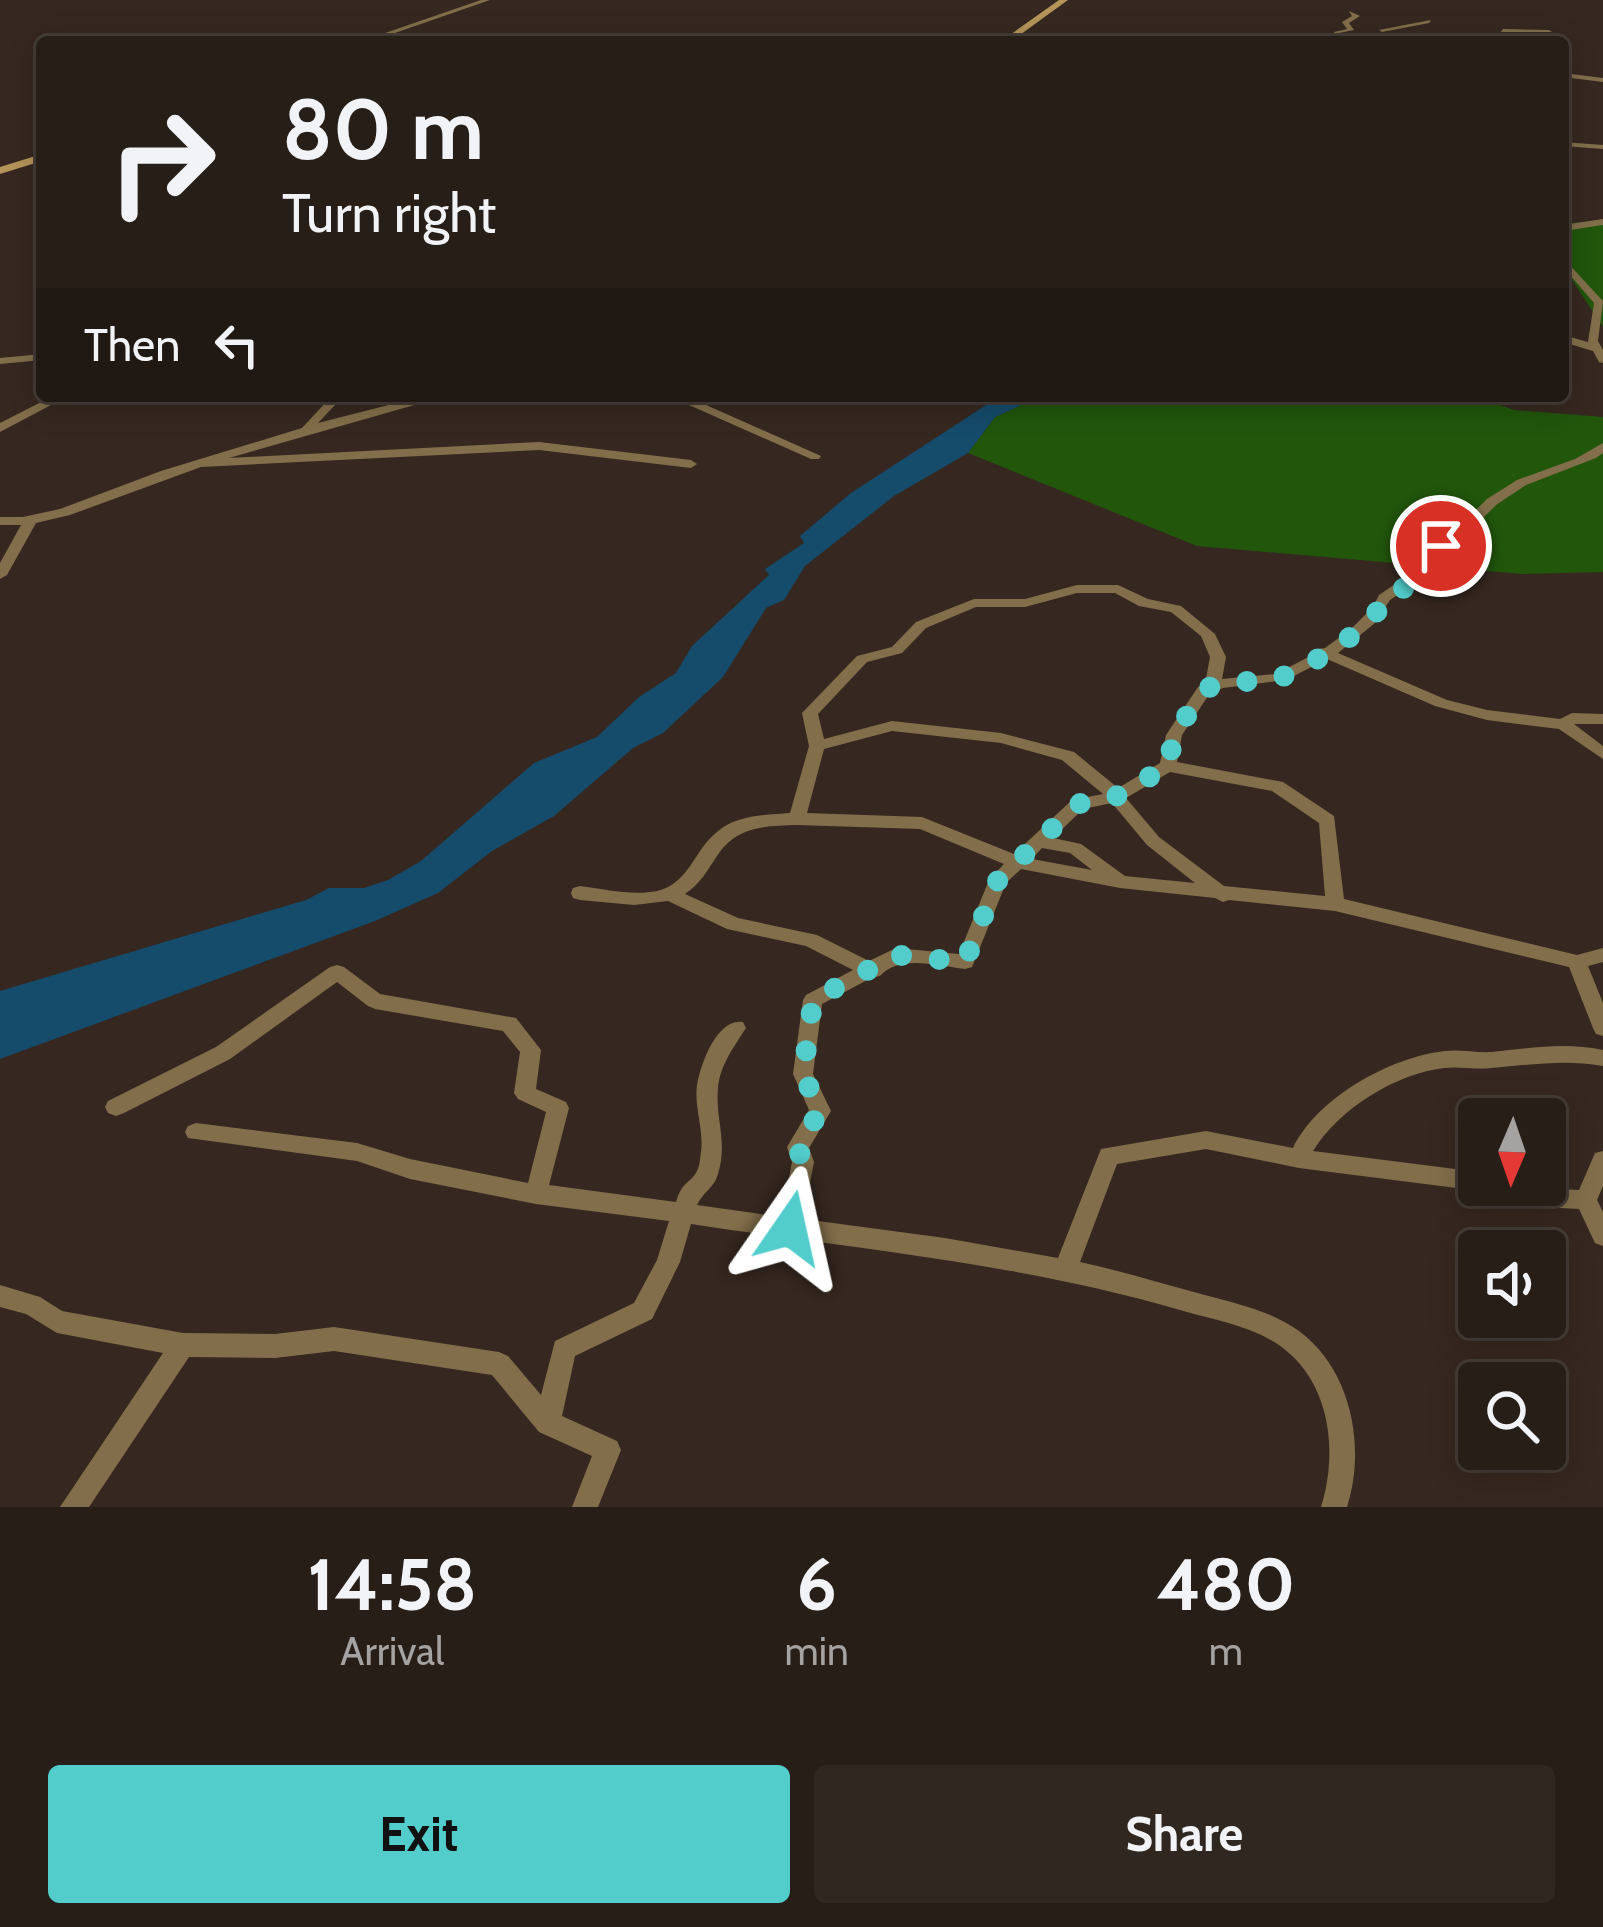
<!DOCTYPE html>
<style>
:root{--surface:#281e18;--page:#302721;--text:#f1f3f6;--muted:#a5a2a2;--line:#443c37;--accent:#52cdcc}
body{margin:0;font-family:Cabin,sans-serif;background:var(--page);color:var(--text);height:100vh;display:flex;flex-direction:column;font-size:45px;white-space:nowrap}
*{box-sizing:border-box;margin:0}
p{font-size:39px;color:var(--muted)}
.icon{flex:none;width:66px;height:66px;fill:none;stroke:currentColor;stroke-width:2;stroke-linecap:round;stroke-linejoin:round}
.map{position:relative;height:1507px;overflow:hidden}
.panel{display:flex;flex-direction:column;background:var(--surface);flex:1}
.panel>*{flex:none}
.banner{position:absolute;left:36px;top:36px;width:1533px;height:366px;border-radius:12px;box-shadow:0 6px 30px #0003,0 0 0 3px var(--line);background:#281e18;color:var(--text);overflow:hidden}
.needle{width:78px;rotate:182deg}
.controls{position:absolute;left:1458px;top:1098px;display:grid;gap:24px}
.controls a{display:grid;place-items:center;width:108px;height:108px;border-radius:12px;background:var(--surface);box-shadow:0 6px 30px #0003,0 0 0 3px var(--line);font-size:60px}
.pin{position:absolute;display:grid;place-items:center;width:102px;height:102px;color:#fff;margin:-51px;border:6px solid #fff;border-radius:50%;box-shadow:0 3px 12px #0007}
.me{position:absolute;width:132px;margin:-66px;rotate:11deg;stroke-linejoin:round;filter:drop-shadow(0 0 9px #0008)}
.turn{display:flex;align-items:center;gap:42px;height:252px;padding:0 48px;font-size:54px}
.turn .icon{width:156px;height:156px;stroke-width:2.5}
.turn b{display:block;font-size:84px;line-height:102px}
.then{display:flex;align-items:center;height:114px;padding:0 48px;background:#0003;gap:24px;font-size:45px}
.eta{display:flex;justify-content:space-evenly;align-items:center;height:204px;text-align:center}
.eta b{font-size:72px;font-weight:700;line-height:84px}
.action{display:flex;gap:24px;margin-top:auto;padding:24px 48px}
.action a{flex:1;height:138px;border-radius:12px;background:var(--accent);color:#111;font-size:48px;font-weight:700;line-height:138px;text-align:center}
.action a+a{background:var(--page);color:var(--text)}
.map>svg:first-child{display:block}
.green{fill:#21560b}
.water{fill:#154b6b}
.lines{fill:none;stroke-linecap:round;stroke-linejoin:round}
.street{fill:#826e4a;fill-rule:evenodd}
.secondary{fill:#b49458;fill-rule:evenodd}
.route{stroke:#52cdcc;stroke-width:21;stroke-dasharray:0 37.8}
</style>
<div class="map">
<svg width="1603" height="1507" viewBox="0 0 1603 1507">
<rect width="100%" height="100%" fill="#362820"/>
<!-- green -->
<g class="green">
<polygon points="1603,220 1603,327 1563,266 1563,224"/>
<polygon points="1041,396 1475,396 1514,410 1603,417 1603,572 1522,574 1197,546 968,453 995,417"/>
</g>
<!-- water -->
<polygon class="water" points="1000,396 1041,396 995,417 968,453 894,496 805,566 784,600 766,608 723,677 663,733 633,748 554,816 492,851 438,893 375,921 0,1059 0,991 306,900 329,888 364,888 388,880 421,861 534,763 597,737 639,697 676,673 692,646 769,575 765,569 804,543 800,536 851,493"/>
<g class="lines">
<!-- street -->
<g class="street">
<polygon points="481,0 490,0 369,42 359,42"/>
<polygon points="1349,11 1360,16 1349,23 1354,30 1334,34 1334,32 1347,29 1342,22 1352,16"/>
<polygon points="1431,20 1429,23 1382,32 1379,30"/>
<polygon points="1503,29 1549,30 1552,32 1501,32"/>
<polygon points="1344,34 1520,40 1523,42 1344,38 1316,42"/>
<polygon points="1563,73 1603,78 1603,82 1563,77"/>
<polygon points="1563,142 1603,145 1603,149 1563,146"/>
<polygon points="1603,219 1603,225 1563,231 1563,225"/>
<polygon points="1563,258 1603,301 1598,341 1603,350 1603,363 1599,362 1593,351 1563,342 1563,335 1588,342 1594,303 1563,267"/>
<polygon points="42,354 42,360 0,364 0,358"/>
<polygon points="53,396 68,396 0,432 0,423"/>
<polygon points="170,396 332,396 326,399 176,399"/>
<polygon points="337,396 354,396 336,404 318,423 424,396 446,396 229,458 539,442 691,460 697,464 691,468 539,450 201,467 70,515 36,523 7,575 0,579 0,563 21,525 0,525 0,517 23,517 60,509 161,471 302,428 328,400"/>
<polygon points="639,396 686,396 821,456 819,459 811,459 671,397 645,399"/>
<path d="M1603,443V453L1596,458L1526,485L1496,505L1423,578L1390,600L1375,623L1338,653L1447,700L1487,710L1560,719L1572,713L1603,714V724H1574L1603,746V759L1559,729L1487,720L1435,706L1327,659L1286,680L1223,688L1210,693L1182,735L1177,762L1283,782L1334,816L1344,899L1577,955L1603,948V962L1588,966L1603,1003V1036L1596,1034L1593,1028L1569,967L1335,911L1229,900L1223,902L1215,898L1120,888L1021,869L1006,883L972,967L965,969C937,966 900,954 880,976L871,978L822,1004L813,1074L831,1111L809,1148L814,1162L803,1219L945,1238L1058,1258L1101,1149L1206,1131L1293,1148C1317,1098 1390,1057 1445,1051C1460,1049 1476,1053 1492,1052C1530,1048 1565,1042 1603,1050V1066C1564,1059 1530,1065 1491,1068C1475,1070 1460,1066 1444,1068C1395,1074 1339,1109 1313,1151L1479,1172V1185L1579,1190L1595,1153L1603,1151V1186L1597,1200L1603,1212V1246L1595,1243L1579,1209L1525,1206L1480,1191L1299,1168L1206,1149L1117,1164L1080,1262C1122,1271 1163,1284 1205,1295C1237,1304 1272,1311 1299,1331C1352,1370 1366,1448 1347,1507H1321C1338,1452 1331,1385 1283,1348C1254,1326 1214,1320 1180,1310C1020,1263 855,1249 691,1224L680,1262L652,1319L575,1356L562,1416L617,1441L621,1450L598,1507H572L592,1456L539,1432L492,1375L334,1351L275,1358L189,1357L89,1507H60L163,1353L57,1333L26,1314L0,1307V1285L40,1297L62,1311L183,1333L275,1334L334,1327L499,1352L508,1356L541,1395L555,1341L634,1303L657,1260L669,1221L536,1204L410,1179L357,1161L188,1138L185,1132L188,1126L196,1123L357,1143L410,1159L528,1183L546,1112L518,1099L514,1093L520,1052L503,1031L375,1009L368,1006L337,982L230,1059L124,1113L116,1116L108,1113L105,1107L108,1101L216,1047L330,967L337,965L344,967L380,994L516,1018L541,1050L536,1089L566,1102L569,1108L549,1185L676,1202C682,1181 690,1184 697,1171C700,1165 700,1158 701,1152C704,1130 694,1107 697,1085C701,1063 717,1018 743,1022L746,1028C734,1047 720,1065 718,1088C715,1118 728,1142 718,1174C715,1187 702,1193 697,1205L781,1217L792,1162L787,1147L809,1110L793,1074L803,1000L806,995L853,970L806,946L727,929L668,901L634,905L580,900L573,898L571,893L573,888L580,886C604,889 632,896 657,891C690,883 693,851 717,832C736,815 765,815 790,813L809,746L802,713L857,656L892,647L916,622L974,599H1025L1077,585H1118L1148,599L1181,606L1215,634L1226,657L1222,679L1276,674L1316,653L1318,649L1325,648L1351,629L1373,607L1379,595L1413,572L1487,499L1517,480L1575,459ZM1077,593H1115L1139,606L1171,612L1201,636L1210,657L1205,684L1198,687L1166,735L1160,763L1118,788L1074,752L1001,733L892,721L824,739L818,714L867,662L902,653L926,628L976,607H1025ZM892,731L1001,743L1062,760L1103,794L1072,800L1014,854L922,817L807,813L824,749ZM1170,772L1272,791L1319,823L1325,896L1224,886L1159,837L1126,798ZM1112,803L1147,845L1195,883L1125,876L1081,844L1053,838L1083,809ZM797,825L920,829L1004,864L989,880L959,954L896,948L869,961L817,935L738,918L685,894C700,884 707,871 717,856C736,826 765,826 797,825ZM1042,848L1070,853L1092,870L1032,859Z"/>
</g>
<!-- secondary -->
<g class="secondary">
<polygon points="1059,0 1068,0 1010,42 1000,42"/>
<polygon points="42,154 42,161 0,174 0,167"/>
</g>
</g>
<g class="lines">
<!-- route -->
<path class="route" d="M790,1228L802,1162L798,1147L820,1111L803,1074L813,1000L896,955L965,962L998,880L1078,804L1115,797L1168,766L1174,735L1204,690C1227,677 1256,685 1281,677C1307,669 1380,623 1384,598L1412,584L1441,546"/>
</g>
</svg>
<div class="controls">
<a><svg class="needle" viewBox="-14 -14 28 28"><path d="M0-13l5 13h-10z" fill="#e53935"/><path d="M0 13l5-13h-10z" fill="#a5a2a2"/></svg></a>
<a><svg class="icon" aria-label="sound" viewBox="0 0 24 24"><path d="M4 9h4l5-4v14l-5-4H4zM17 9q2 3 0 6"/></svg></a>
<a><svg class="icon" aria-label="search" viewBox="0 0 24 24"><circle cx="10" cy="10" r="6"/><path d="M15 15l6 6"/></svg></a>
</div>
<div class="pin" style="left:1441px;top:546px;background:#d93025"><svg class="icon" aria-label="arrive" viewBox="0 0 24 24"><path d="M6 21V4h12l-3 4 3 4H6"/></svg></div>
<svg class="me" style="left:790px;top:1228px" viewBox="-20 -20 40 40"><path d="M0-17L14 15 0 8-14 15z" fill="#52cdcc" stroke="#fff" stroke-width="4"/></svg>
<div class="banner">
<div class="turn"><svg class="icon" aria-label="right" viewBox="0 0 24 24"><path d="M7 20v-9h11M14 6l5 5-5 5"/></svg><div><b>80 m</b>Turn right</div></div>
<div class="then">Then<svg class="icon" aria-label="left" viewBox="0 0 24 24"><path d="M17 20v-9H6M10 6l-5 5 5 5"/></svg></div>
</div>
</div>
<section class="panel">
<div class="eta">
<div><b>14:58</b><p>Arrival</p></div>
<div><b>6</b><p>min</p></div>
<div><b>480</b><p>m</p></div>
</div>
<div class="action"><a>Exit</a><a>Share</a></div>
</section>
